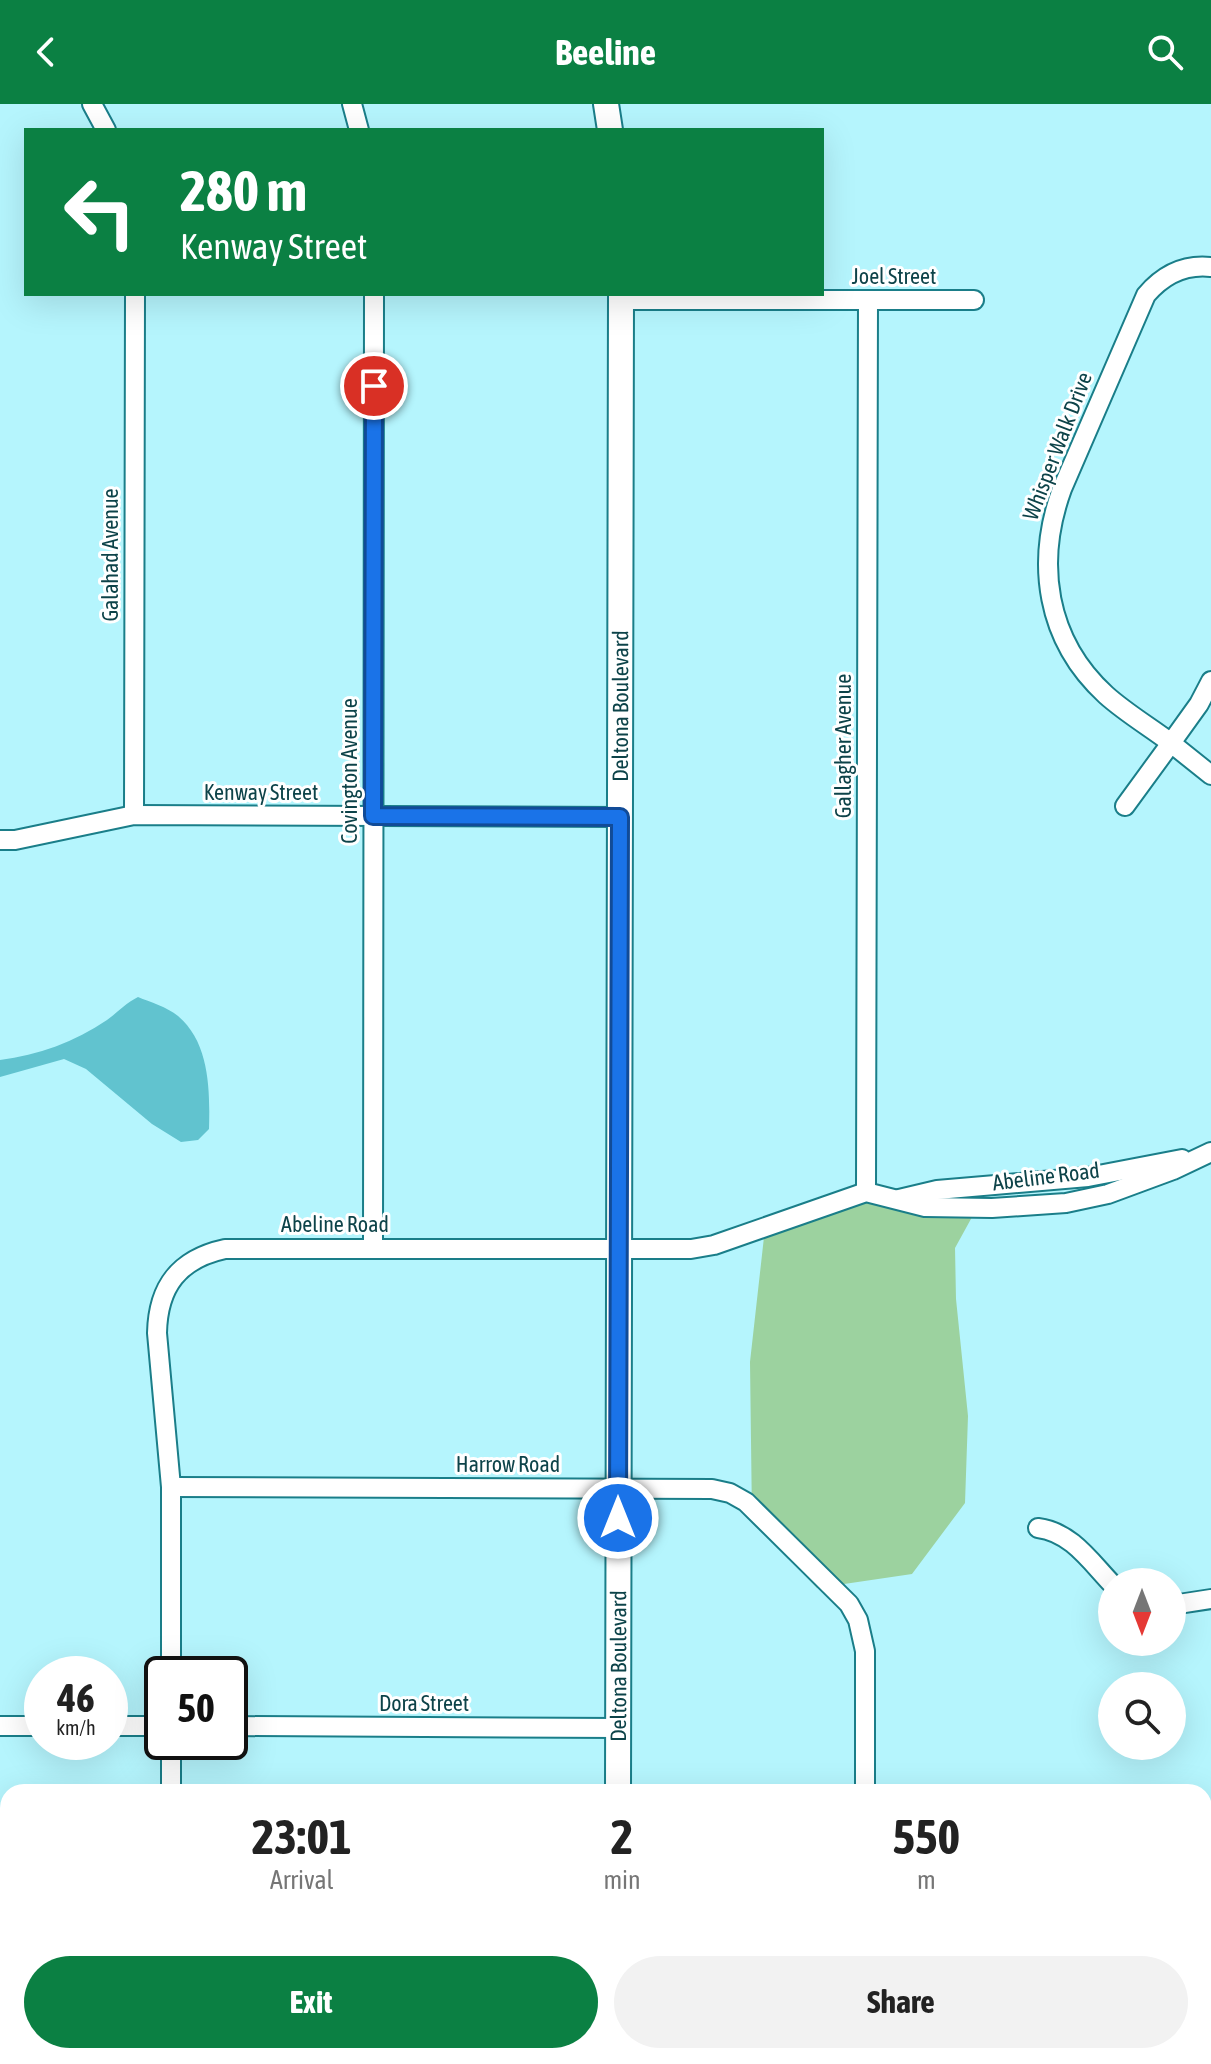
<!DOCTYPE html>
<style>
:root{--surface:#fff;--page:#f2f2f2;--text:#222;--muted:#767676;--accent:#0b8043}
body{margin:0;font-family:"Asap Condensed",sans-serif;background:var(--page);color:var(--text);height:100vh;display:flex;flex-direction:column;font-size:30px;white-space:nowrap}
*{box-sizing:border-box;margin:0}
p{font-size:26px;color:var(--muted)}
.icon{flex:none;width:44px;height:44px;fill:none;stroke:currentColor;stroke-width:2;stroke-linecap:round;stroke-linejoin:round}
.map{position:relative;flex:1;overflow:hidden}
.side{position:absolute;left:0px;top:1680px;width:1212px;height:280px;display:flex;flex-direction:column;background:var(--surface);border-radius:24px 24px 0 0;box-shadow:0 8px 32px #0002}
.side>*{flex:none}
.banner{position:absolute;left:24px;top:24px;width:800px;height:168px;border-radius:0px;box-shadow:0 8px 32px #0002;background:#0b8043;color:#fff;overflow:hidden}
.needle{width:52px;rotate:180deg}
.fabs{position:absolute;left:1098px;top:1464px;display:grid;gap:16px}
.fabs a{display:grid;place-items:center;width:88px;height:88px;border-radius:50%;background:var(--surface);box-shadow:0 8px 32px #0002;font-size:40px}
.speed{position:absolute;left:24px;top:1552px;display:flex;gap:16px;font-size:40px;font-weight:700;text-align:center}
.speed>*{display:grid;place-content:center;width:104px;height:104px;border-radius:50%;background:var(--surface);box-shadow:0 8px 32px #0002;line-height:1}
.speed small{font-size:20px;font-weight:400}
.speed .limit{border:4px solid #111;border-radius:12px;background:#fff;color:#111}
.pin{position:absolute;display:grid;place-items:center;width:68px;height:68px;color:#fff;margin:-34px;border:4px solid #fff;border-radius:50%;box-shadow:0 2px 8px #0007}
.me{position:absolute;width:88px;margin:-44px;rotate:0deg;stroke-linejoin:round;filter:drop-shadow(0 0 6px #0008)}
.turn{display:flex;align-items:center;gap:28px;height:168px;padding:0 24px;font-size:36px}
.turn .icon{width:104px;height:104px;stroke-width:2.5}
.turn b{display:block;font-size:56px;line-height:68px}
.eta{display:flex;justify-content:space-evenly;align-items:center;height:136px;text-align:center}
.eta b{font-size:48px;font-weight:700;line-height:56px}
.action{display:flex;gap:16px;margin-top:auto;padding:16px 24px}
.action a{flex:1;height:92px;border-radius:48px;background:var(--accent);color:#fff;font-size:32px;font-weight:700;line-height:92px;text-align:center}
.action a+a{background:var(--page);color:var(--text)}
header{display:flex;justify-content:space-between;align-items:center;height:104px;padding:0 24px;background:var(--accent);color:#fff;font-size:36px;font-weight:700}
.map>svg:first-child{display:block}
.green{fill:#9cd29f}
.water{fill:#61c3cf}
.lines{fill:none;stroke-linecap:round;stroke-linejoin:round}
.minor-casing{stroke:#1a7e89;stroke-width:22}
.secondary-casing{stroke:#1a7e89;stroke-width:28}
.minor{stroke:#fff;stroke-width:18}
.secondary{stroke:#fff;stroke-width:24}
.route-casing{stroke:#114b97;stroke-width:20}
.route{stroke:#1a73e8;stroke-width:14}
.labels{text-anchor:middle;stroke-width:6;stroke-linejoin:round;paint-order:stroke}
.street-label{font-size:22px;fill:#0d4349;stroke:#fff}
</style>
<header><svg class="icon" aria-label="back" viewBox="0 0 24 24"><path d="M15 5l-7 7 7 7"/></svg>Beeline<svg class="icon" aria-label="search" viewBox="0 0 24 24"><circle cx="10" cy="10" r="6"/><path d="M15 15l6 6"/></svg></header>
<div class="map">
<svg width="1211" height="1960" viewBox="0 0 1211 1960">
<rect width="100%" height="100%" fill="#b5f5fd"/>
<!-- green -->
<polygon class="green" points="884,1092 977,1104 955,1144 956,1195 968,1312 965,1399 912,1470 817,1484 752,1415 750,1258 764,1133"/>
<!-- water -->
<g class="water">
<path d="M138,893C150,898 167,903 178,912C210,939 210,987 209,1025L198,1036L181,1038L152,1020L86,965L64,955L0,973V956C38,951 75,938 107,916C118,908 126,899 138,893Z"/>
<polygon points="0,1870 8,1876 8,1952 80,1952 88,1960 0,1960"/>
</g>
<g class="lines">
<defs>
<g id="minor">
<polyline points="92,0 106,26"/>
<polyline points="352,0 359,26"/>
<path d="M1211,163C1184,160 1163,171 1146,191L1062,385C1035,459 1046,536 1106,591C1126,609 1150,623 1171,639L1199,600L1211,577"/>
<polyline points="621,196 974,196"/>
<polyline points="1125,702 1171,639 1211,671"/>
<polyline points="134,711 135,190"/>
<polyline points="0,736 15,736 134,711 620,713"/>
<polyline points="866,1088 868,196"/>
<polyline points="899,1095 937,1086 1088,1073 1182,1055"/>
<polyline points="373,1144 374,190"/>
<polyline points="171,1383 712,1385 730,1389 746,1398 849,1500 858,1516 865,1547 865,1688"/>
<path d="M1038,1424C1071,1428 1090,1457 1112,1480"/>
<polyline points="1172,1501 1211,1495"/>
<path d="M171,1570V1383L157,1229C158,1182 179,1155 225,1145H691L714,1141L866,1088L925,1103L992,1104L1066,1099L1108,1090L1173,1066L1211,1048"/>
<polyline points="0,1622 42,1622"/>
<polyline points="110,1622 162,1622"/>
<polyline points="230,1622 618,1624"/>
<polyline points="171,1638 171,1688"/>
<polyline points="1204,1841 1211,1841"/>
<polyline points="327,1952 335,1960"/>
<polyline points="1104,1952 1104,1960"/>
<polyline points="865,1960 865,1952"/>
</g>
<g id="secondary">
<polyline points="606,0 610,26"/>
<path id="s1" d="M618,1688L621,190"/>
<polyline points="618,1960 618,1952"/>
</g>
</defs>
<!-- minor casing -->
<use href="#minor" class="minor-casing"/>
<!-- secondary casing -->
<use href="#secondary" class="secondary-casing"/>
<!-- minor -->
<use href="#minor" class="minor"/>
<!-- secondary -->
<use href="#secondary" class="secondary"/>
</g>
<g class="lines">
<defs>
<polyline id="route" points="374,282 373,712 620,713 618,1414"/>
</defs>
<!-- route casing -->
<use href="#route" class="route-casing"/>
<!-- route -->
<use href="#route" class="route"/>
</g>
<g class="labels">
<!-- street labels -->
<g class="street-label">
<text x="894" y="180">Joel Street</text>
<text transform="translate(1057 342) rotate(-69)" y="8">Whisper Walk Drive</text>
<text transform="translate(110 451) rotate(-90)" y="8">Galahad Avenue</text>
<text dy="8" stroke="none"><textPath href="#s1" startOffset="1086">Deltona Boulevard</textPath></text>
<text transform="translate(843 642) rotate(-90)" y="8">Gallagher Avenue</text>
<text transform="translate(349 667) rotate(-90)" y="8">Covington Avenue</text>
<text x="261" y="696">Kenway Street</text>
<text transform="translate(1046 1072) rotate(-7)" y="8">Abeline Road</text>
<text x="335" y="1128">Abeline Road</text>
<text x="508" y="1368">Harrow Road</text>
<text dy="8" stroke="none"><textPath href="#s1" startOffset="126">Deltona Boulevard</textPath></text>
<text x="424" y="1607">Dora Street</text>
</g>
</g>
</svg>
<div class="fabs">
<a><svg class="needle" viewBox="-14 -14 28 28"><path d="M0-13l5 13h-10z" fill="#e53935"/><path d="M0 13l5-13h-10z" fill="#767676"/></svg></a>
<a><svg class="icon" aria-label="search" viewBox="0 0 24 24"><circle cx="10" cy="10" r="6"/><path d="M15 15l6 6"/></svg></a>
</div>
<div class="speed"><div>46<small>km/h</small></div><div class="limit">50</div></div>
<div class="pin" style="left:374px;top:282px;background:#d93025"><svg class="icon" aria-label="arrive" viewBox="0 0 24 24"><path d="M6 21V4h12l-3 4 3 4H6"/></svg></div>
<svg class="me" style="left:618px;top:1414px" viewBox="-20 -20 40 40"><circle r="17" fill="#1a73e8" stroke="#fff" stroke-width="3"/><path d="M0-11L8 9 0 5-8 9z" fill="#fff"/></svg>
<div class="banner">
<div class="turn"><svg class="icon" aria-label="left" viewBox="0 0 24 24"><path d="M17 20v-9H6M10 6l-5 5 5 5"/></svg><div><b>280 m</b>Kenway Street</div></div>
</div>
<section class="side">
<div class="eta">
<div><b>23:01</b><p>Arrival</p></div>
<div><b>2</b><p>min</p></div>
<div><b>550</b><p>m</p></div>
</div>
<div class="action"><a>Exit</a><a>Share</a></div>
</section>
</div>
